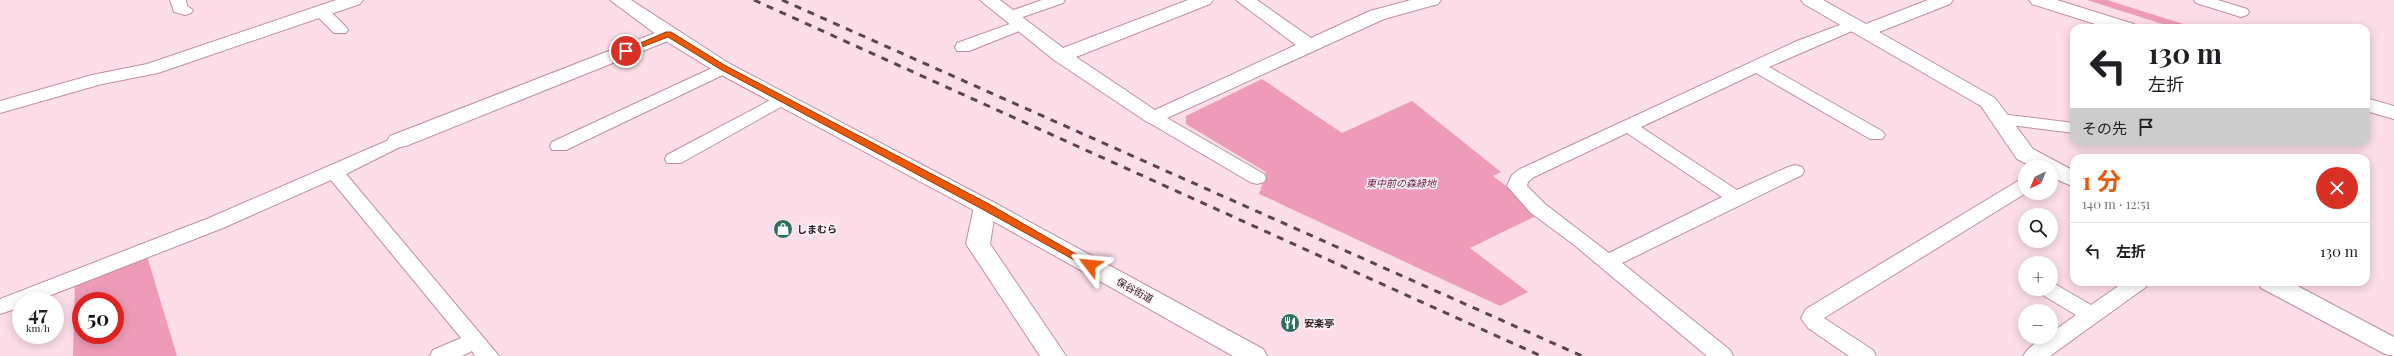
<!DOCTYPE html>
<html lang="ja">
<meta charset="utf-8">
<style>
:root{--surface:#fff;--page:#f6f6f6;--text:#202124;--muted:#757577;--line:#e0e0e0;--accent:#ea580c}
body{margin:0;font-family:"Playfair Display","Noto Sans JP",serif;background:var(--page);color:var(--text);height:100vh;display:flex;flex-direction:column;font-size:15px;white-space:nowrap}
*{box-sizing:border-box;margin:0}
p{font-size:13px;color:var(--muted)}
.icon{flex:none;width:22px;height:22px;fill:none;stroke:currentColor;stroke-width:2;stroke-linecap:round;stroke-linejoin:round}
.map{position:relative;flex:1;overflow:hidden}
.sheet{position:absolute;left:2070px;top:154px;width:300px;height:132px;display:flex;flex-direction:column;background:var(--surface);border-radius:12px;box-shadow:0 2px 10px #0003}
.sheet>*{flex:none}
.hud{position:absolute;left:2070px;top:24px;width:300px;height:122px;border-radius:12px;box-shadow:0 2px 10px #0003;background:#fff;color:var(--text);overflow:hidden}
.needle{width:26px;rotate:223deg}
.fabs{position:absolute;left:2018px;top:160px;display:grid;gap:8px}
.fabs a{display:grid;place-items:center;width:40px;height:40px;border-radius:50%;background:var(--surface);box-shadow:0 2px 10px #0003;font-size:20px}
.speed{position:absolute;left:12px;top:292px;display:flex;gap:8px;font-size:20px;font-weight:700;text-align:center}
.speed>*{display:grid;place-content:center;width:52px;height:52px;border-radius:50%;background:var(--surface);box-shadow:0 2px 10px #0003;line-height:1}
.speed small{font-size:10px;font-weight:400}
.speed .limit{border:6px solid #d22;background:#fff;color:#111}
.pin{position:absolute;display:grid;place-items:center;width:34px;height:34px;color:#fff;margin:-17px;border:2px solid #fff;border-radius:50%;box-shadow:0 1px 4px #0007}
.me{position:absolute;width:44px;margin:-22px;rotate:299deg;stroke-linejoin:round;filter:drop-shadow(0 0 3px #0008)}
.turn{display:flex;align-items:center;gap:14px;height:84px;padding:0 12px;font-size:18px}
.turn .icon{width:52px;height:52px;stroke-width:2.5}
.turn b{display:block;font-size:28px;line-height:34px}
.then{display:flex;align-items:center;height:38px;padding:0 12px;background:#0003;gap:8px;font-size:15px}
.round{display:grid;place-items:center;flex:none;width:42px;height:42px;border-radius:21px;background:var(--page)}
.summary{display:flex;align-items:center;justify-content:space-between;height:68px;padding:0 12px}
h1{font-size:24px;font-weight:700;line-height:30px;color:var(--accent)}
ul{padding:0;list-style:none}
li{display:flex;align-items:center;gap:12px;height:56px;padding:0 12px;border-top:1px solid var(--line)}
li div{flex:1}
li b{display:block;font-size:15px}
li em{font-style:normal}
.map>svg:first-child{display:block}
.green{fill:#ed9bb8;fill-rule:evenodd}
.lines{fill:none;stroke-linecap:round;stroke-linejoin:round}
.lane-casing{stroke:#bf8f9f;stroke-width:2}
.street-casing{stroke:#bf8f9f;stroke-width:2}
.secondary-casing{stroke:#bf8f9f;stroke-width:2}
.lane{fill:#fff;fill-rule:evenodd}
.street{fill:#fff;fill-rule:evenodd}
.secondary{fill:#fff;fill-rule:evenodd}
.rail{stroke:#5a454c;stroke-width:3;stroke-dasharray:7 7;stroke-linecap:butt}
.route{fill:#ea580c;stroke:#983908}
.labels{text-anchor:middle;stroke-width:3.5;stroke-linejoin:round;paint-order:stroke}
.park-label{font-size:10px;font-style:italic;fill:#661b3d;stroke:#fcf1f4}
.poi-label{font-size:10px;font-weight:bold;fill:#2b191f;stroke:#fcf1f4;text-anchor:start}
.street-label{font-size:10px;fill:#2b191f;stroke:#fcf1f4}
</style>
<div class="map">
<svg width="2394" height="356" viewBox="0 0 2394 356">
<rect width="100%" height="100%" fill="#fddde7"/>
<!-- green -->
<g class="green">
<polygon points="2087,0 2107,0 2196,28 2175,28"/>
<polygon points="1262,79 1342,133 1412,101 1501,172 1493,176 1542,213 1470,248 1528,292 1500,306 1259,194 1266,172 1186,124 1186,116"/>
<path d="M147,256L177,356H73L75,283ZM81,301H115V335H81Z"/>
</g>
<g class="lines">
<defs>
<g id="lane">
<polygon points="170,0 186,0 187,6 193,10 191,13 185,15 174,12"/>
<polygon points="1042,0 1065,0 1063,3 1017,19 1005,19 1003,16 1005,13"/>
<polygon points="2194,0 2218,0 2247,9 2249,12 2247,15 2241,17 2196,3"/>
<polygon points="321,6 327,8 346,27 348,30 346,33 334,33 315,14 313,11 315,8"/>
<polygon points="1021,20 1027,22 1029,25 1027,28 969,51 957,51 955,47 957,43"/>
<path d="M1853,20L1859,22L1861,25L1859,28L1769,67L1882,131L1885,135L1882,139H1870L1756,73L1641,127L1737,190L1788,167L1795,165L1802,167L1804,171L1802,175L1622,263L1730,350L1733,356H1707L1573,244L1531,213L1507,186L1512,175L1520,169L1797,41ZM1627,133L1722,197L1609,253L1545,204L1527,186L1528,182L1534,177Z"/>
<polygon points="723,63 729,64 731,68 729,72 566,150 552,150 550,146 552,142"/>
<polygon points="782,94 788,95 791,99 788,103 681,163 667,163 665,159 667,155"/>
<polygon points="1154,113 1160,114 1264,174 1266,178 1264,182 1257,184 1250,182 1148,122 1145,118 1148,114"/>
<polygon points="2001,114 2074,123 2074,133 1995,123 1992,119 1995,115"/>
<polygon points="398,136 404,137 407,141 404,145 346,174 499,356 475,356 472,351 462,356 430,356 433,350 461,338 331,180 223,228 36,301 21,301 21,307 0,314 0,299 209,218"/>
<polygon points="2025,179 2026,193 1824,318 1873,350 1876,356 1849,356 1808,328 1801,318 1806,309 2018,181"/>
<path d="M2124,282H2149L2146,287L2050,356H2023C2028,347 2041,337 2051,337V333L2076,315L2041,294L2037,289H2051V283L2055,284L2091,305Z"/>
</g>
<g id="street">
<polygon points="336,0 363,0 360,4 158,73 102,84 0,113 0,101 92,75 147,64"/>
<polygon points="980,0 1000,0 1063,48 1188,0 1213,0 1210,4 1076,57 1155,110 1296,45 1236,0 1257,0 1311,38 1370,11 1411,0 1441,0 1438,4 1384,19 1154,124 1147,122 1054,60"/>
<polygon points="1801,0 1823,0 1866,24 1928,0 1953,0 1950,4 1879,32 1995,98 2033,149 2074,171 2074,187 2051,177 2051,167 2033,167 2017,159 1981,106 1804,4"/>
<polygon points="2029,0 2057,0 2134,24 2136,28 2108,28 2032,4"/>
<polygon points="668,28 675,30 677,34 675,38 406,146 398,147 390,146 387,141 390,136"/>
<polygon points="2366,98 2394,106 2394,119 2366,111"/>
<polygon points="985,200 993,202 996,207 990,244 1066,356 1040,356 966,244 974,207 977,202"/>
<polygon points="2258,282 2290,282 2394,337 2394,356 2385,354 2261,288"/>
</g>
<polygon id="secondary" points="610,0 631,0 730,64 993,202 1263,349 1267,356 1233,356 977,212 716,72 661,38"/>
</defs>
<!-- lane casing -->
<use href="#lane" class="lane-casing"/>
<!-- street casing -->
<use href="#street" class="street-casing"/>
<!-- secondary casing -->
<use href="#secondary" class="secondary-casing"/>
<!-- lane -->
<use href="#lane" class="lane"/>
<!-- street -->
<use href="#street" class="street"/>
<!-- secondary -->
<use href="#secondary" class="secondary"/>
<!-- rail -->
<g class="rail">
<polyline points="754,0 1541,356"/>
<polyline points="782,0 1582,356"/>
</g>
</g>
<!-- route -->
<polygon class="route" points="666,32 671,32 726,66 989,204 1095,265 1093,267 1087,267 982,209 720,69 668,37 629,52 622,51"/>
<!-- icons -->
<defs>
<symbol id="shop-disc" viewBox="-11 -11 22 22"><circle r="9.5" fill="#2d7062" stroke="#fcf1f4"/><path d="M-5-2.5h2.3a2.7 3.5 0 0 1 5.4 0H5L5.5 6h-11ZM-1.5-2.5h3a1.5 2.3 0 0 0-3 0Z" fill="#fff"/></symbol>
<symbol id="restaurant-disc" viewBox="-11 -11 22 22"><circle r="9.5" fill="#2d7062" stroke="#fcf1f4"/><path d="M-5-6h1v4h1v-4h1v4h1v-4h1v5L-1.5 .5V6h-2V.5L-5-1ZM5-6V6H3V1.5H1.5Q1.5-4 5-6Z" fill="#fff"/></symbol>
</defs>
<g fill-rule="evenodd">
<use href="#shop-disc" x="772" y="218" width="22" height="22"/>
<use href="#restaurant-disc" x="1279" y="312" width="22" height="22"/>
</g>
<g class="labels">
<!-- park labels -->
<g class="park-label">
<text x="1401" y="187">東中前の森緑地</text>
</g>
<!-- poi labels -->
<g class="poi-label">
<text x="797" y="233">しまむら</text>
<text x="1304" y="327">安楽亭</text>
</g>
<!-- street labels -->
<g class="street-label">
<text transform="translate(1135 290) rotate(29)" y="4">保谷街道</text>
</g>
</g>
</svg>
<div class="fabs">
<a><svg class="needle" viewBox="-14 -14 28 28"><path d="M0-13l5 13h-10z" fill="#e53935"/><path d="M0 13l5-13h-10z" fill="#757577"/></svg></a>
<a><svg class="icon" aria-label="search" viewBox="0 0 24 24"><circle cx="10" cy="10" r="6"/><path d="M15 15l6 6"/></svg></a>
<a>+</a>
<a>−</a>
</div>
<div class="speed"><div>47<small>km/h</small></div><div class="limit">50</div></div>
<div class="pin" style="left:626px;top:51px;background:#d93025"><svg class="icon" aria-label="arrive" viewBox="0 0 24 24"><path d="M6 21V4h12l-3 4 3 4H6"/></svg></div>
<svg class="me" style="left:1090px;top:265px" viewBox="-20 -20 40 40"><path d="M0-17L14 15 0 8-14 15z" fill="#ea580c" stroke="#fff" stroke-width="4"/></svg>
<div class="hud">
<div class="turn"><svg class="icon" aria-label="left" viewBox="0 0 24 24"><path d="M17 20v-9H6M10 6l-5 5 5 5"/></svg><div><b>130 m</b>左折</div></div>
<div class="then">その先<svg class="icon" aria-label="arrive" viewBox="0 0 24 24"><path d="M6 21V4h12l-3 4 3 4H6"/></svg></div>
</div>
<section class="sheet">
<div class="summary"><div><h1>1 分</h1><p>140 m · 12:51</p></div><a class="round" style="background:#d93025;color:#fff"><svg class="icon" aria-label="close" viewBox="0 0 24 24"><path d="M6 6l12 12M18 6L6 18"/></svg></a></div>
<ul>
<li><svg class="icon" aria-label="left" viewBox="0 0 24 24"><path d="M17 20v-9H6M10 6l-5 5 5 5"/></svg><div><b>左折</b></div><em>130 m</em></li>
</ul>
</section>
</div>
